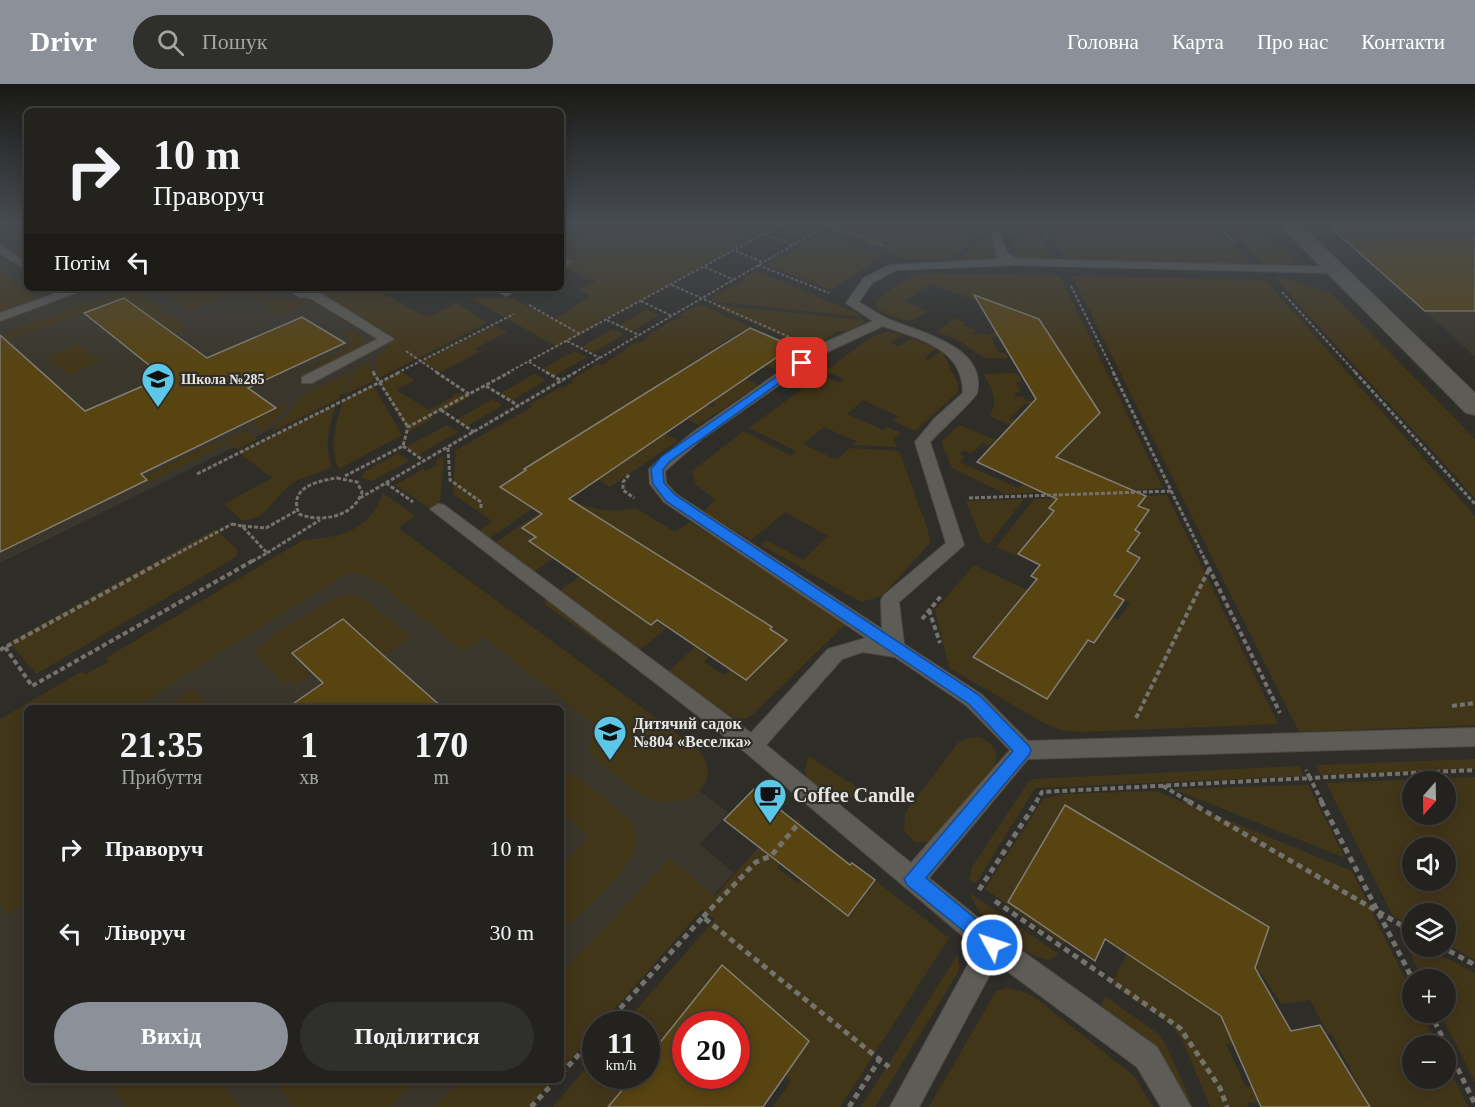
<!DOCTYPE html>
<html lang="uk">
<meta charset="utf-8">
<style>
:root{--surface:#23221e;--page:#2f2f2b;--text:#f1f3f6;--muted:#a3a4a4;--line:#403f3c;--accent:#8c9099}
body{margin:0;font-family:"Times New Roman",serif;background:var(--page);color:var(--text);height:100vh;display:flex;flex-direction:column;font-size:22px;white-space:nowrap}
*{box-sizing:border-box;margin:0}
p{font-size:20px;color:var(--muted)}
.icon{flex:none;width:33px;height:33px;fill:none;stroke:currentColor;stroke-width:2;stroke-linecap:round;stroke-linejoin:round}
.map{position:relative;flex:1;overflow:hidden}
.panel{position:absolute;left:24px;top:621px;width:540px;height:378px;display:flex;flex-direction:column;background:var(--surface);border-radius:9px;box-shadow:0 3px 15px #0003,0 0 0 2px var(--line)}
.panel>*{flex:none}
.hud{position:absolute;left:24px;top:24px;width:540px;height:183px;border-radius:9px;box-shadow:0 3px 15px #0003,0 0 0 2px var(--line);background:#23221e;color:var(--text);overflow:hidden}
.needle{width:39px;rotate:200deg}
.buttons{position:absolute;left:1402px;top:687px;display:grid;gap:12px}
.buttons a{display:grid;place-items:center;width:54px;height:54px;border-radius:50%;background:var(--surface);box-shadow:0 3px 15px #0003,0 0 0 2px var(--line);font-size:30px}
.speed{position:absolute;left:582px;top:927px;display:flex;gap:12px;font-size:30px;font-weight:700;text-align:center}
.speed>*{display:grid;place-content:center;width:78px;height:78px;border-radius:50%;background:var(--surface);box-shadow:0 3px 15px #0003,0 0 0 2px var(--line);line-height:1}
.speed small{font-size:15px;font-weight:400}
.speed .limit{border:9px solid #d22;background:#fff;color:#111}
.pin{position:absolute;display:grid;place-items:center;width:51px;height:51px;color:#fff;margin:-26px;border-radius:12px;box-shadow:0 3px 9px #0006}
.me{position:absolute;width:66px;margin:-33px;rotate:310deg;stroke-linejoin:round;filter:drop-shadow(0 0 4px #0008)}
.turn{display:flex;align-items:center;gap:21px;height:126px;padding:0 30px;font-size:27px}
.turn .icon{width:78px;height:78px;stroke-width:2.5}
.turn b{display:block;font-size:42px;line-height:51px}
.then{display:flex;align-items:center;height:57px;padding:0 30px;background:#0003;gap:12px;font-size:22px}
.eta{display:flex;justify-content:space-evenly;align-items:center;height:102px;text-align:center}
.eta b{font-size:36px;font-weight:700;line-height:42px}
.cta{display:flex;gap:12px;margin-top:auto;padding:12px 30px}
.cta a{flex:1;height:69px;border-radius:36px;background:var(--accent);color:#fff;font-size:24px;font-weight:700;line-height:69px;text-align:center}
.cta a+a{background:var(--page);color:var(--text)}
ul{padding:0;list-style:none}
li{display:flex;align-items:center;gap:18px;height:84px;padding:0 30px}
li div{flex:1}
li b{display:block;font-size:22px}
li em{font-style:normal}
header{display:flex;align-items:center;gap:36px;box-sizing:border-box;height:84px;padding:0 30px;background:var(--accent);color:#fff}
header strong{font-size:28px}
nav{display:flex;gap:33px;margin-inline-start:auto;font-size:21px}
.search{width:420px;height:54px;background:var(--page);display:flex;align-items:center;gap:15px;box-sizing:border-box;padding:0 21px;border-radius:33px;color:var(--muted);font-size:22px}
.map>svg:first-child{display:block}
.built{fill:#3a362b}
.green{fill:#423619;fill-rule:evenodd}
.building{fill:#584411;stroke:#817e78;stroke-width:1.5;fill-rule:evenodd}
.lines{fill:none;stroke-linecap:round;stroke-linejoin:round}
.service-casing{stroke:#4d4b47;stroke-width:2}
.tertiary-casing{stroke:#4d4b47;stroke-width:2}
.path-far3{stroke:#73726d;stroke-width:2;stroke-dasharray:3 2;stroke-linecap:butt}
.path-far2{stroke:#73726d;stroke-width:3;stroke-dasharray:4 2;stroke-linecap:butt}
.path-far1{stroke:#73726d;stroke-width:4;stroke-dasharray:5 3;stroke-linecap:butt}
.path{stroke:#73726d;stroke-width:5;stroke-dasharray:6 4.5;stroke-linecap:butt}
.service{fill:#5e5c56;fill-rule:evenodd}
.tertiary{fill:#5e5c56;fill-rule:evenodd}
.route{fill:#1a73e8;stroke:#114b97;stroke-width:1.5}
.labels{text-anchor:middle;stroke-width:4.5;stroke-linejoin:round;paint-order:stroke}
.far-poi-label{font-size:14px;font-weight:bold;fill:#e6e5e1;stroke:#2f2d28;text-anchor:start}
.poi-label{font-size:16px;font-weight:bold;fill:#e6e5e1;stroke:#2f2d28;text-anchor:start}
.near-poi-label{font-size:20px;font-weight:bold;fill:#e6e5e1;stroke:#2f2d28;text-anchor:start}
</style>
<header>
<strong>Drivr</strong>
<div class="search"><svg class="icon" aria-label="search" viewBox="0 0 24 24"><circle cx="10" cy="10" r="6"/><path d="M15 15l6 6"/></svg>Пошук</div>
<nav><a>Головна</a><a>Карта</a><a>Про нас</a><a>Контакти</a></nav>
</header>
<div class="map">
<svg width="1475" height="1023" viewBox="0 0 1475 1023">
<rect width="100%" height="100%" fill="#2f2d28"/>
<!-- built -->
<g class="built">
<polygon points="27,140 27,204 339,204 439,262 0,479 0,141"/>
<polygon points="1327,140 1475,140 1475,273 1425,227"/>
<polygon points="367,457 729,729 700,760 734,789 561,978 561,624 95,624"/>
<polygon points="27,666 27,996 545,996 520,1023 0,1023 0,682"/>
</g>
<!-- green -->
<g class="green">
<polygon points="561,140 745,140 754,153 644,215 633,218 635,220 597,238 600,240 557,263 470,214 511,214 554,235 591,212 580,206 596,197 561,183 566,172 561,165"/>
<polygon points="819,140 970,140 965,145 981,150 948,176 905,175 815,143"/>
<polygon points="1007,140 1036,140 1054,177 1017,175 1013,160 1021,145"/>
<polygon points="1047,140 1214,140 1251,181 1065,177"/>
<polygon points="1224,140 1256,140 1274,159 1295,171 1294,179 1289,182 1266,185"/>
<polygon points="820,149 884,171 831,206 765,181 801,163 799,161"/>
<polygon points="27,152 27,182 5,163"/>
<polygon points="988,152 1000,158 998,176 957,176"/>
<polygon points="0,185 38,217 0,230"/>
<polygon points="756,187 857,229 861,233 709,217 715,214 712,212 745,196 743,194"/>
<path d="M923,189L1060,192L1163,404L1134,406L1095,390L1085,400L1072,407L1005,410L952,384L941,358L959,341L996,356L989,362L982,359L972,369L963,366L959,370L965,372L960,378L1018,404L1076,349L1002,225L930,200L905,218L926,227L931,225C907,243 904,238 878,225L876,219C885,207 908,192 923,189Z"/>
<polygon points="1072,192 1265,196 1475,432 1475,641 1299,648"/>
<polygon points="1274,193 1293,196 1332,210 1475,355 1475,414"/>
<polygon points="129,204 187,243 130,266 158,239 124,214 0,260 0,251"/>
<polygon points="155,204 249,204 264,212 308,219 282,231 241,206 190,226"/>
<polygon points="306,204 372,204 427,233 457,219 487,239 379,294 375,277 387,264 387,255"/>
<polygon points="699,220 801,265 798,267 805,270 778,288 761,278 772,276 783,268 788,270 791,268 788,266 792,262 750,244 738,249 499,403 532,425 486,457 475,450 492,437 453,410 456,366 532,323 529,321 561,303 564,304 573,298 571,296 599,279 603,281 637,257 641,259 648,254 647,252 672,236 675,237 683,233 680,231"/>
<polygon points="709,220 863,236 864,238 854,247 837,247 811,265"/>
<polygon points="647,225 659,231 631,248 618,242"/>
<polygon points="954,234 965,238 963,241 976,246 973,249 979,251 983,249 989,251 1000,243 1011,251 991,253 999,269 1006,269 1008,274 985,274 956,255 937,248"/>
<polygon points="493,241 507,248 475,265 479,268 441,288 421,278"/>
<polygon points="612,245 624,250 593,269 582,263"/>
<polygon points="353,246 364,254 364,263 323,284 315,281 342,268 339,265 354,258 343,250"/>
<polygon points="887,248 902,250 891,259 899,262 911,254 937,264 925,273 927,277 942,267 959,302 957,309 915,347 893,337 898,332 863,316 847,330 883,346 888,343 901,349 894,355 897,363 853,361 856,357 824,343 803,360 836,376 850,364 899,367 928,446 930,459 882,512 861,518 761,461 766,456 803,476 828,452 785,428 751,456 704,428 715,415 696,401 692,387 744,347 791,372 796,367 749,344 821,291 840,299 844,295 825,287 873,252"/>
<polygon points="78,260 100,278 68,291 46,273"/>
<polygon points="574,267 587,273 554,292 542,285"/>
<polygon points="370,279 373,297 344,311 356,286"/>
<polygon points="400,287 415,296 396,306 429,326 454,312 451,311 460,309 471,312 446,327 442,325 431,332 434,334 408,348 380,298"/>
<polygon points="350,289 338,315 270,349 303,312"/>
<path d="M1017,289L1022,298H1015L1021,308L1015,309L1016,313H1023L1026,317L1048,316L1047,327L1025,319L1010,334L1016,336L1011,341L989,332C1000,318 991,303 983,290Z"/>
<polygon points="534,290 546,296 511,317 500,310"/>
<polygon points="740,292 758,301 699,341 688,336 691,334 684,330 707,321 712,323 716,320 712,318 722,304 729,307 740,299"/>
<path d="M373,301L402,351L339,385C328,362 336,339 343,317Z"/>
<polygon points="493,315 503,321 466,343 456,336"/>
<polygon points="291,317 264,348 250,337"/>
<path d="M336,320C330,342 323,360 332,382C320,391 305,391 293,399C274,411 267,438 241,436L224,420L272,394L239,369Z"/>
<polygon points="447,341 458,348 418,371 406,363"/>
<polygon points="246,346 258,355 237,365 228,359 148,399 143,393 215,358 218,360"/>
<polygon points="660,346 678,357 610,403 593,392 638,362 643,365 657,356"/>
<polygon points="398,369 409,377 372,397 361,393 364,388"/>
<polygon points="444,372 440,418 429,424 395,401 423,385 426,387 438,380 435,377"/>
<path d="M383,409L415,432L398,444L698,665C726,699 688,725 654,716C638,712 624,698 612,688C603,680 590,674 589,661L597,643L484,553L464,568L378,498C363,488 352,486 337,495L133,624H27V816L7,831L0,819V635L81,588L86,590L108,578L106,574L303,456C340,453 369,448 383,409Z"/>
<polygon points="565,411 580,420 597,425 616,427 636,424 675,448 689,438 852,534 754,629 746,635 734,634 668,588 695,563 708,573 704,578 724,591 730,586 745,597 788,556 770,544 772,542 685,488 682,490 655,469 579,422 576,423"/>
<polygon points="1167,411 1278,640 1083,648 1060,646 1046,640 949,584 935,526 974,481 1027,506 1017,520 1015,531 1009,528 971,573 1048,615 1082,567 1078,564 1083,555 1094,561 1105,544 1096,538 1102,529 1118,536 1130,519 1115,511 1142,474 1120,464 1124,459 1132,462 1140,449 1126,442 1130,435 1141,439 1149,427 1139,422 1146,412"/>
<polygon points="1058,414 1049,424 1062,431 1055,439 1046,435 1016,472 996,463 1034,415"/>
<polygon points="1024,415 989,460 982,457 966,417"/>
<polygon points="539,429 542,431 522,444 535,453 528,458 544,468 550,465 559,470 532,489 492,461"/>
<polygon points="215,445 238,466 236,473 36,590 9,558"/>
<polygon points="585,488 589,498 605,510 612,505 633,529 651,542 656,537 666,544 639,567 558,508"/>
<path d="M347,510L362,513L411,553L385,571L343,535L290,570L311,591L295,601L292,597L285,601L254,569C261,556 331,514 347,510Z"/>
<polygon points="549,514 627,570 613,569 543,519"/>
<polygon points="193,605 210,624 164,624"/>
<path d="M980,653C995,660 1000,670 993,685L932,758H915L904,747L905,729L958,659L968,654Z"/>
<path d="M808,672L863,707C842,722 829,715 810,703L805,687Z"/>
<polygon points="1475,675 1475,685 1320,691 1316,681"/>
<polygon points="1300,682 1303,692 1035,704 976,799 969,796 972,783 1028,698 1034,695"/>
<path d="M561,689L577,692L630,736C634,745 638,754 635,764C629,788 580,829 561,848V781L589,754L561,728Z"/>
<path d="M1475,693V876L1446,860V830H1413V843L1393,832L1326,699ZM1413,698H1446V730H1413ZM1413,764H1446V796H1413Z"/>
<polygon points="1308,701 1345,774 1173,705"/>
<polygon points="1156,707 1352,787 1413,911 1413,928 1422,929 1438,961 1413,962 1413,994 1446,994 1446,979 1468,1023 1370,1023 1331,949 1328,950 1310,916 1281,920 1263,892 1233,868 1083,827 1064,860 985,805 1043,715 1064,710"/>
<polygon points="797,734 808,747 777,784 798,799 828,763 850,778 824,815 850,832 876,797 949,854 840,1023 773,1023 791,997 782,986 802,958 706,915 647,988 646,940 624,940 715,835 702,826 601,940 596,940 595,947 561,987 561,889 670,775 715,812 758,764 765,769"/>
<path d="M970,809L1059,870L1050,876C1021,872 978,837 970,809Z"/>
<polygon points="1400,849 1413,856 1413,862 1425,863 1475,889 1475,998 1440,929 1446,928 1446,896 1423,895"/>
<polygon points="1132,859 1213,915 1238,958 1226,960 1246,1003 1258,1001 1265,1018 1247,1019 1248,1023 1210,1023 1182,955 1171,941 1112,900"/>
<polygon points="958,870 959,887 875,1023 861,1023"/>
<polygon points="1007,904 1022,907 1037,915 1134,992 1153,1023 929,1023 996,907"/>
<polygon points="1105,912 1158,950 1165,959 1192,1019 1184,1012 1152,958 1101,922"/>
<polygon points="595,973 596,992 644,992 618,1023 553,1023"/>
<polygon points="109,996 220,996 238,1023 125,1023"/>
<polygon points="274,996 417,996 391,1023 293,1023"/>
<polygon points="460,996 553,996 529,1023 434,1023"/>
</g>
<!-- building -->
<g class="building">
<polygon points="1475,142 1475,227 1425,227 1330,143"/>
<polygon points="974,211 1039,235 1100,329 1056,373 1146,412 1138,422 1149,426 1135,446 1140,449 1127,467 1140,474 1114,511 1124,516 1094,559 1088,556 1047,615 973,573 1037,495 1031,492 1040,481 1018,470 1054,427 1049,424 1057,415 977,378 1036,315"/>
<polygon points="124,214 207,274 302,233 345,259 248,304 276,324 141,390 147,396 0,468 0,251 85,327 164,293 84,229"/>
<polygon points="750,244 787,260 778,266 783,269 569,415 772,543 770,545 787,556 746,596 657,536 651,541 529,457 536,453 522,444 542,430 500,403 526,386 524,385"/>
<polygon points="343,535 384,572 443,624 287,624 323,599 292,569"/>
<polygon points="754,705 850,781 852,779 875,796 848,832 724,736"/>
<polygon points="1065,721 1269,843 1255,884 1291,947 1320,941 1370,1023 1261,1023 1221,932 1105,855 1095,877 1008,818"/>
<path d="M722,881L809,957L763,1023H608L634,992H646V976ZM686,940H736V992H686Z"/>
</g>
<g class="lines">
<defs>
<g id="service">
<path d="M992,149H1000L1007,169L1017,175L1335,183L1341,186L1335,189L1015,181L896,186L872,199L859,218C868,223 877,230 886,234C916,248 988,261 977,309C976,314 937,350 930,358L964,461L899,518L904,560L981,610L1028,657L1475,644V662L1028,675L929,794L1001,852L1157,963L1191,1023H1161L1137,983L996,879L919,1023H890L977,864L745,668L430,425L438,420L444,421L751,649L828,565L866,554L664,418L650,400L649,385L692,349L815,263L873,237L846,219L864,194L890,181L1001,175L996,171ZM883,242C918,255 963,263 963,309L935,334L915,358L946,459L884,511L881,516L882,545L676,410L666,399L665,387L702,355L825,269ZM863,568L895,573L967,622L1010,666L911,779L766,661L842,575Z"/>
<polygon points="0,161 27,179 27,187 0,169"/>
<polygon points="566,175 572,178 561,184 561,176"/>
<polygon points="48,204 65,206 89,204 0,237 0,229 54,210"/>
<polygon points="286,204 317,207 394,255 312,299 302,299 302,293 378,255 310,214 299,213"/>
<polygon points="490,204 521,204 506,212"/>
</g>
<polygon id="tertiary" points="1279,140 1300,140 1475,309 1475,331 1466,329"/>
</defs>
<!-- service casing -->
<use href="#service" class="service-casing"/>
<!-- tertiary casing -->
<use href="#tertiary" class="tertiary-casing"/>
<!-- path-far3 -->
<g class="path-far3">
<polyline points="1041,140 1048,155"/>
<polyline points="1218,140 1235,159"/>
<polyline points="828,141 884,162"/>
<polyline points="765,150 793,161"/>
<polyline points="736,167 762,178"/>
<polyline points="758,181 829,209"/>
<polyline points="705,183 734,196"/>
<polyline points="672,201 794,255"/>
<polyline points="1071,202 1114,289"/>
<polyline points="1282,208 1356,289"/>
<polyline points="641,217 672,232"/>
<polyline points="529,221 580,250"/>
<polyline points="607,236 639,251"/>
<polyline points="567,257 600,274"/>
<polyline points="406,267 438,289"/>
<polyline points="529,278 548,289"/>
<polyline points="373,287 374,289"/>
<polyline points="397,289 514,230"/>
<polyline points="507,289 782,140"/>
<polyline points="574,289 829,140"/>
</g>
<!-- path-far2 -->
<g class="path-far2">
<polyline points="373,288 408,343"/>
<polyline points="436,288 469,310"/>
<polyline points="546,288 562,297"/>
<polyline points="1113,288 1206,478"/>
<polyline points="1355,288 1475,420"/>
<polyline points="486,302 519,322"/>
<polyline points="441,326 474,348"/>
<polyline points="403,362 424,377"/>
<polyline points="448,364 450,396 481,418 481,424"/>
<polyline points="197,390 400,288"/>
<polyline points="629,391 623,398 623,406 634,414"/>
<polyline points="345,392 403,362 408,343 510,288"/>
<path d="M337,394L357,398L362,408C354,433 321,439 299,430C288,404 316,397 337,394Z"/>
<polyline points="386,399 413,418"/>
<polyline points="360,414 576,288"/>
<polyline points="969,414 1172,407"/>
<polyline points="232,440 242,442 267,469 251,478"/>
<polyline points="242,442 266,444 296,427"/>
<polyline points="267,469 320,436"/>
<polyline points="162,478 232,440"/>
</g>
<!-- path-far1 -->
<g class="path-far1">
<polyline points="1205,476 1280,629"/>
<polyline points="929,526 940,559"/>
<polyline points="922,535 942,511"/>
<polyline points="5,563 32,602 254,476"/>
<polyline points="0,566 165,476"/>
<polyline points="1452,622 1475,619"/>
<polyline points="1136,634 1210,483"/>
<polyline points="1163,702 1190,718"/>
<polyline points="1036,718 1042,708 1310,694 1306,686"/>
<polyline points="1322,718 1310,694 1475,686"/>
</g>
<!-- path -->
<g class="path">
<polyline points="1188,717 1413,848"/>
<polyline points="1321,717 1413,896"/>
<polyline points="979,806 1037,717"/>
<polyline points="995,817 1180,944 1220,1004 1227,1023"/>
<polyline points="703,833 756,778 771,772 798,740"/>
<polyline points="1440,862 1475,881"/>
<polyline points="1430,928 1475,1020"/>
<polyline points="606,940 703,833 889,983"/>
<polyline points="561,990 596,952"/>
<polyline points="531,1023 556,996"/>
<polyline points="849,1023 880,975"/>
</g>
<!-- service -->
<use href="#service" class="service"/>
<!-- tertiary -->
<use href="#tertiary" class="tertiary"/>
</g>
<!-- sky -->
<linearGradient id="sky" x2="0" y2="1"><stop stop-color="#1a1916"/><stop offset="0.49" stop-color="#474c53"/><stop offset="1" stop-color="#474c53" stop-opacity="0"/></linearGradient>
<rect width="1475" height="283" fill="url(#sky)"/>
<!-- route -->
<polygon class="route" points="799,277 807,279 669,378 663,386 664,399 675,411 979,611 1029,662 1031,666 1029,671 926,794 999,854 1002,861 999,867 992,870 907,801 904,795 1013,667 969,620 666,417 653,400 651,385 661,373"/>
<!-- icons -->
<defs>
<symbol id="school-pin" viewBox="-11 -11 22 30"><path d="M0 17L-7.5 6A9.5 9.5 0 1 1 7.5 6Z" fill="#5dc7e8" stroke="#2f2d28"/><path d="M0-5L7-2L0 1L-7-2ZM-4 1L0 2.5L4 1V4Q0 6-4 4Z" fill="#111"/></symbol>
<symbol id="cafe-pin" viewBox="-11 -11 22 30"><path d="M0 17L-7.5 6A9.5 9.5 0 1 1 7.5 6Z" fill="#5dc7e8" stroke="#2f2d28"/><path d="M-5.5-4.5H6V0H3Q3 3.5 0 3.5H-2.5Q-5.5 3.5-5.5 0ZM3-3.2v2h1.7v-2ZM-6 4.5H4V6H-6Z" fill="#111"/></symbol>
</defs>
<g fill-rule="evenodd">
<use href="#school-pin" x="139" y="276" width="38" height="52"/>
<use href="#school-pin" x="591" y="629" width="38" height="52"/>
<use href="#cafe-pin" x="751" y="692" width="38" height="52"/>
</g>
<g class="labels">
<!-- far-poi labels -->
<g class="far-poi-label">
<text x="181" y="300">Школа №285</text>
</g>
<!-- poi labels -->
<g class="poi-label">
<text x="633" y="645">Дитячий садок<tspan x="633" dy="18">№804 «Веселка»</tspan></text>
</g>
<!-- near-poi labels -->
<g class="near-poi-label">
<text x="793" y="718">Coffee Candle</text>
</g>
</g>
</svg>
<div class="buttons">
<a><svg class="needle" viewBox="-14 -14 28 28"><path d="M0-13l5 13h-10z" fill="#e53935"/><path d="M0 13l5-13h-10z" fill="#a3a4a4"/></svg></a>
<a><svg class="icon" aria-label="sound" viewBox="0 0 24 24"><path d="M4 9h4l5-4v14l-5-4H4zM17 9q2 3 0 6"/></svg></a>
<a><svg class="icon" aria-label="layers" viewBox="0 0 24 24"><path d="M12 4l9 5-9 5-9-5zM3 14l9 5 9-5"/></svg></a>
<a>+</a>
<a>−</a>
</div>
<div class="speed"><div>11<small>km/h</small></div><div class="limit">20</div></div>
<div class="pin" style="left:802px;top:279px;background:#d93025"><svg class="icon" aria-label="arrive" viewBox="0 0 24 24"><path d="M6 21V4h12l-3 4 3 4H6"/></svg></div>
<svg class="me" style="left:992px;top:861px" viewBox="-20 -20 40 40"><circle r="17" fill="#1a73e8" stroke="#fff" stroke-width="3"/><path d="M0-11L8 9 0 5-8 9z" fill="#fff"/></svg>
<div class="hud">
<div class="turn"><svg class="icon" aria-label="right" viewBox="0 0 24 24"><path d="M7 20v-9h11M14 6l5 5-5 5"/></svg><div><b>10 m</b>Праворуч</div></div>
<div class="then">Потім<svg class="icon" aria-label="left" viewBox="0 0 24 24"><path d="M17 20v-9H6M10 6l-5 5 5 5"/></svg></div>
</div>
<section class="panel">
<div class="eta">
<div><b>21:35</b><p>Прибуття</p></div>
<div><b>1</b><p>хв</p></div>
<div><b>170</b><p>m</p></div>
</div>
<ul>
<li><svg class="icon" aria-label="right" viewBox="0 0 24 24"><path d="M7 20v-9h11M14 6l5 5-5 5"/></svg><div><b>Праворуч</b></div><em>10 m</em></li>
<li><svg class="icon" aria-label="left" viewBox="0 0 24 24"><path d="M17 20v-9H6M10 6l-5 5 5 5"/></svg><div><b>Ліворуч</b></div><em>30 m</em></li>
</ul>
<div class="cta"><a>Вихід</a><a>Поділитися</a></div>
</section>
</div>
